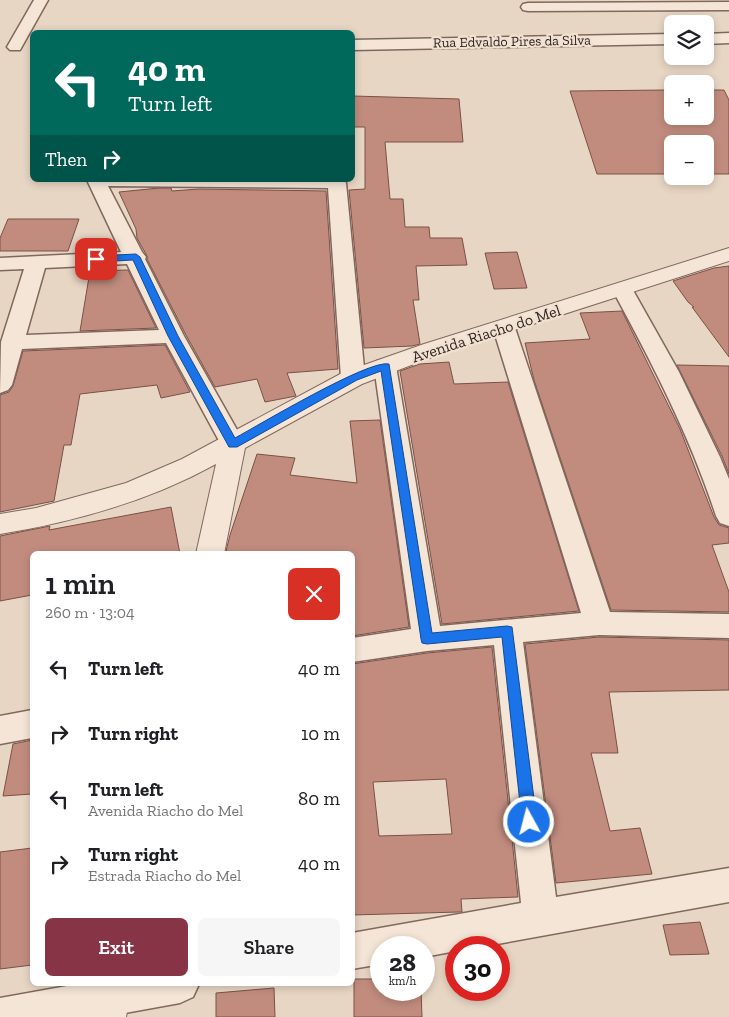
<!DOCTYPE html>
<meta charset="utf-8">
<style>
:root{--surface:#fff;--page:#f6f6f6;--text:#202124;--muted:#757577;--accent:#873446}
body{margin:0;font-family:"Zilla Slab",serif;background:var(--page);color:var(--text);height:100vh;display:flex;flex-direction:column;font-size:19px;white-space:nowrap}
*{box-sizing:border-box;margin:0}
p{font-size:16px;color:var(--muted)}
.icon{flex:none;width:28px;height:28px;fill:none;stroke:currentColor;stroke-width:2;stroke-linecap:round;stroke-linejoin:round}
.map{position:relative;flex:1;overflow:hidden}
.side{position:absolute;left:30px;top:551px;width:325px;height:435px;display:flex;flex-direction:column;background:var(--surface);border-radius:8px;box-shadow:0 2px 8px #0003}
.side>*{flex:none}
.hud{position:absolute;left:30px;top:30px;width:325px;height:152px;border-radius:8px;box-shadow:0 2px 8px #0003;background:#00695c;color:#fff;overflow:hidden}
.buttons{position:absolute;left:664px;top:15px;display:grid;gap:10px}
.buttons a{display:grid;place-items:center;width:50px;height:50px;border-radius:8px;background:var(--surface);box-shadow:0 2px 8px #0003;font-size:25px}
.speed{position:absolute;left:370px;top:936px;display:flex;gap:10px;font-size:25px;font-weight:700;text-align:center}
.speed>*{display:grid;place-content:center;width:65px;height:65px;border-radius:50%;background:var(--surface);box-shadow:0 2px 8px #0003;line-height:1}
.speed small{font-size:12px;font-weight:400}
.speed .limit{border:8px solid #d22;background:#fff;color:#111}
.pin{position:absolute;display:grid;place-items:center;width:42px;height:42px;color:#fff;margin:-21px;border-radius:10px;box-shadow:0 2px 8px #0006}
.me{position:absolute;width:55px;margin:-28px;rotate:353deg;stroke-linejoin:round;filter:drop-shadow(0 0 4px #0008)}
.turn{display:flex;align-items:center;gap:18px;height:105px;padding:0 15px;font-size:22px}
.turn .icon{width:65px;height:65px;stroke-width:2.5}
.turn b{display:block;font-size:35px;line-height:42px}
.then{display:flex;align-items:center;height:48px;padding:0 15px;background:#0003;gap:10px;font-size:19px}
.round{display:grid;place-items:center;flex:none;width:52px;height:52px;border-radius:8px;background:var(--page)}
.summary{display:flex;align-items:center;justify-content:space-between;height:85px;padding:0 15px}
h1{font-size:30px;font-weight:600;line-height:38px}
.button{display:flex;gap:10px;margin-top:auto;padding:10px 15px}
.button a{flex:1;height:58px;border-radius:8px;background:var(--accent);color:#fff;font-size:20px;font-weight:600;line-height:58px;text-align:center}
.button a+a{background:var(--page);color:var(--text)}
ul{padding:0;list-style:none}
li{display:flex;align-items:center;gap:15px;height:65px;padding:0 15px}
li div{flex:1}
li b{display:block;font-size:19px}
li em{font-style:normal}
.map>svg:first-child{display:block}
.building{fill:#c18c7e;stroke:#7c5046;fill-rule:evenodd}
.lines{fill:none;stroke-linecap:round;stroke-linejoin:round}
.minor-casing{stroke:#80685d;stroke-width:3}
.tertiary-casing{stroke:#80685d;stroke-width:2}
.minor{fill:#f4e5d6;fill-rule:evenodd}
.tertiary{fill:#f4e5d6;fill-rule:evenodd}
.route{fill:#1a73e8;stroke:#114b97}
.labels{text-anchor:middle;stroke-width:4.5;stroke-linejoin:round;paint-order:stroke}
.far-street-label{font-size:14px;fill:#32241f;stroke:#f0e1d2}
.street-label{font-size:16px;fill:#32241f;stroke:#f0e1d2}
</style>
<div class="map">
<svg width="729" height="1017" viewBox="0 0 729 1017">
<rect width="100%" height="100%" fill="#e8d6c4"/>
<!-- building -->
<g class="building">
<polygon points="667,90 672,90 672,116 705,116 705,90 724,90 729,100 729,174 705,174 705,144 672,144 672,174 597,174 570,91"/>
<polygon points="353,96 459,99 463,142 385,142 390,199 403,199 405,227 429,227 430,238 462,238 467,265 416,266 419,300 413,300 420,344 412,346 364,348 349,190 365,189 365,127 353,127"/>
<polygon points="159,188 171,188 172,191 199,189 326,191 338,369 287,373 296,396 265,402 257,379 215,387 186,335 147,259 147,256 137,238 136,229 119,192"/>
<polygon points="8,219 79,219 68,251 0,251 0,238"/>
<polygon points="517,252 527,288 494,289 485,253"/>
<polygon points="729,266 729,357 692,307 694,307 688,302 673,281 714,268"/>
<polygon points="128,270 156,328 80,331 90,271"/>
<polygon points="622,311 680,429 714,517 719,525 729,528 729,543 712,545 729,592 729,612 611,610 534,380 525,343 590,339 580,313"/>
<polygon points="165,345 190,392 161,398 157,385 80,394 71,445 64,445 54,501 0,512 0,395 9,392 13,386 23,351"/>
<polygon points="449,362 454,384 508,382 579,611 442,624 400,371 420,364"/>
<polygon points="677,365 729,366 729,474 722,456"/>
<polygon points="380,420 409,627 352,636 352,554 244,554 226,551 230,535 257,454 295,458 290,475 357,483 350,421"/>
<polygon points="171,507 180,554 32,554 32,595 0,601 0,536 50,526 49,530"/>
<polygon points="599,637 729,640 729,690 609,692 618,753 591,753 610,831 640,828 652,874 556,883 525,644"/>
<path d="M492,647L518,897L461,899L462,912H459L352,915V664L427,653ZM446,779L452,834L379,836L373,782Z"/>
<polygon points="32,740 32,794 3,796 13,744"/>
<polygon points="32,848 32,965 0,969 0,852"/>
<polygon points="700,922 709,954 670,955 663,925"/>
<polygon points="354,979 381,979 381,990 421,990 422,1017 354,1017"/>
<polygon points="274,988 275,1017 216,1017 216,993"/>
</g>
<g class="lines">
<defs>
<g id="minor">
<polygon points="34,0 48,0 20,50 10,50 7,47"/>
<polygon points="729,2 729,10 528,11 523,10 521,7 523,4 528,3"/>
<polygon points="729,33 729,43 705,44 705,34"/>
<polygon points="672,34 672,44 352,50 352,40"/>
<path d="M87,180H344L346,183L365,378L361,383L353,385L345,383L341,378L328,188L108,186L142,252L146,257L145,259L184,336L245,444L242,450L233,453L224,450L166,343L22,349L12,385L8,390L0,393L1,342L24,269L0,270V258L121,252ZM127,264L159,330L26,335L45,268Z"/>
<path d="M623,283L630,285L679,372L720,457L729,479V526L720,523L716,516C690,436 652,363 612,289L616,285Z"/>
<polygon points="504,321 512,323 515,328 610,612 729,614 729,638 599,635 523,642 556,897 729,868 729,902 475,948 456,948 456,951 424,957 424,948 381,948 381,964 352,969 352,933 521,903 494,645 427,651 352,662 352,638 411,629 374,366 377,361 385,359 393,361 396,366 440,626 581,613 493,328 496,323"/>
<polygon points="32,710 32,738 0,744 0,716"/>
<polygon points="78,984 199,984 193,997 180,1003 103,1017 0,1017 0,998"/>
</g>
<g id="tertiary">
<path d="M729,248V261L440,354L362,384L245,448L224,554H196L216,464C149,501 74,522 0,534V514L36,508L126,483L182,459L344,372L424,344Z"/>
<polygon points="92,984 132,984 126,1017 86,1017"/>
</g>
</defs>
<!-- minor casing -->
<use href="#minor" class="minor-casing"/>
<!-- tertiary casing -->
<use href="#tertiary" class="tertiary-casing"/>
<!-- minor -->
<use href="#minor" class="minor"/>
<!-- tertiary -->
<use href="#tertiary" class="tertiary"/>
</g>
<!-- route -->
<path class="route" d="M136,254L140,257L178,336L235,438C259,425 369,359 389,364L432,633L507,626L512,627L537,822L535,827L529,829L524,827L522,822L502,637L427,644L422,643L421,639L381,371L357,380L237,447H229L168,336L133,260L96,262L92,259L96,256Z"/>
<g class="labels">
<!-- far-street labels -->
<g class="far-street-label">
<text transform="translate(512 41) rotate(-1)" y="5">Rua Edvaldo Pires da Silva</text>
</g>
<!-- street labels -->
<g class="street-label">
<text transform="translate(486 333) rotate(-18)" y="6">Avenida Riacho do Mel</text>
</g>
</g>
</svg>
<div class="buttons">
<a><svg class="icon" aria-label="layers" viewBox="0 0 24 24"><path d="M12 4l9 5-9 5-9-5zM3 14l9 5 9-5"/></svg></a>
<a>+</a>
<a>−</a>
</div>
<div class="speed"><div>28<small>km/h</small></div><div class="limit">30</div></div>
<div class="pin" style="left:96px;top:259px;background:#d93025"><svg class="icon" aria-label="arrive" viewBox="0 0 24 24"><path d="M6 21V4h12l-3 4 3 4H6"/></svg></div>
<svg class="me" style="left:529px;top:822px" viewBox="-20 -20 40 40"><circle r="17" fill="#1a73e8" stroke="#fff" stroke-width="3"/><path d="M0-11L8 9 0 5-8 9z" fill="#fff"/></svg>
<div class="hud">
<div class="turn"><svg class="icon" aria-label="left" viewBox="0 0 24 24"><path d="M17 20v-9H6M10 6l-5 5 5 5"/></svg><div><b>40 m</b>Turn left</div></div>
<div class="then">Then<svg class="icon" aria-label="right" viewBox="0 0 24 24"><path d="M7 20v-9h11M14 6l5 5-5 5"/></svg></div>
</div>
<section class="side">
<div class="summary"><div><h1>1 min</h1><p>260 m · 13:04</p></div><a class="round" style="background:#d93025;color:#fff"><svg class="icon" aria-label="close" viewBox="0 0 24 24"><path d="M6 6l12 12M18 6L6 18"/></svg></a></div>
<ul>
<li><svg class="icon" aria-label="left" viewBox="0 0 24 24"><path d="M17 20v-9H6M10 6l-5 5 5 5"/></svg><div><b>Turn left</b></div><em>40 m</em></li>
<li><svg class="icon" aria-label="right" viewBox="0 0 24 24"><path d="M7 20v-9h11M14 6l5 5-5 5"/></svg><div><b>Turn right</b></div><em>10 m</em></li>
<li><svg class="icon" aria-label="left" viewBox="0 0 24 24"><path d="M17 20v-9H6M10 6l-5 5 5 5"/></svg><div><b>Turn left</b><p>Avenida Riacho do Mel</p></div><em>80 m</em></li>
<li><svg class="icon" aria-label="right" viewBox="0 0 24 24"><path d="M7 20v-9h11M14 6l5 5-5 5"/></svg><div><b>Turn right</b><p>Estrada Riacho do Mel</p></div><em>40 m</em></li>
</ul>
<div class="button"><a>Exit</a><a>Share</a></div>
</section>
</div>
